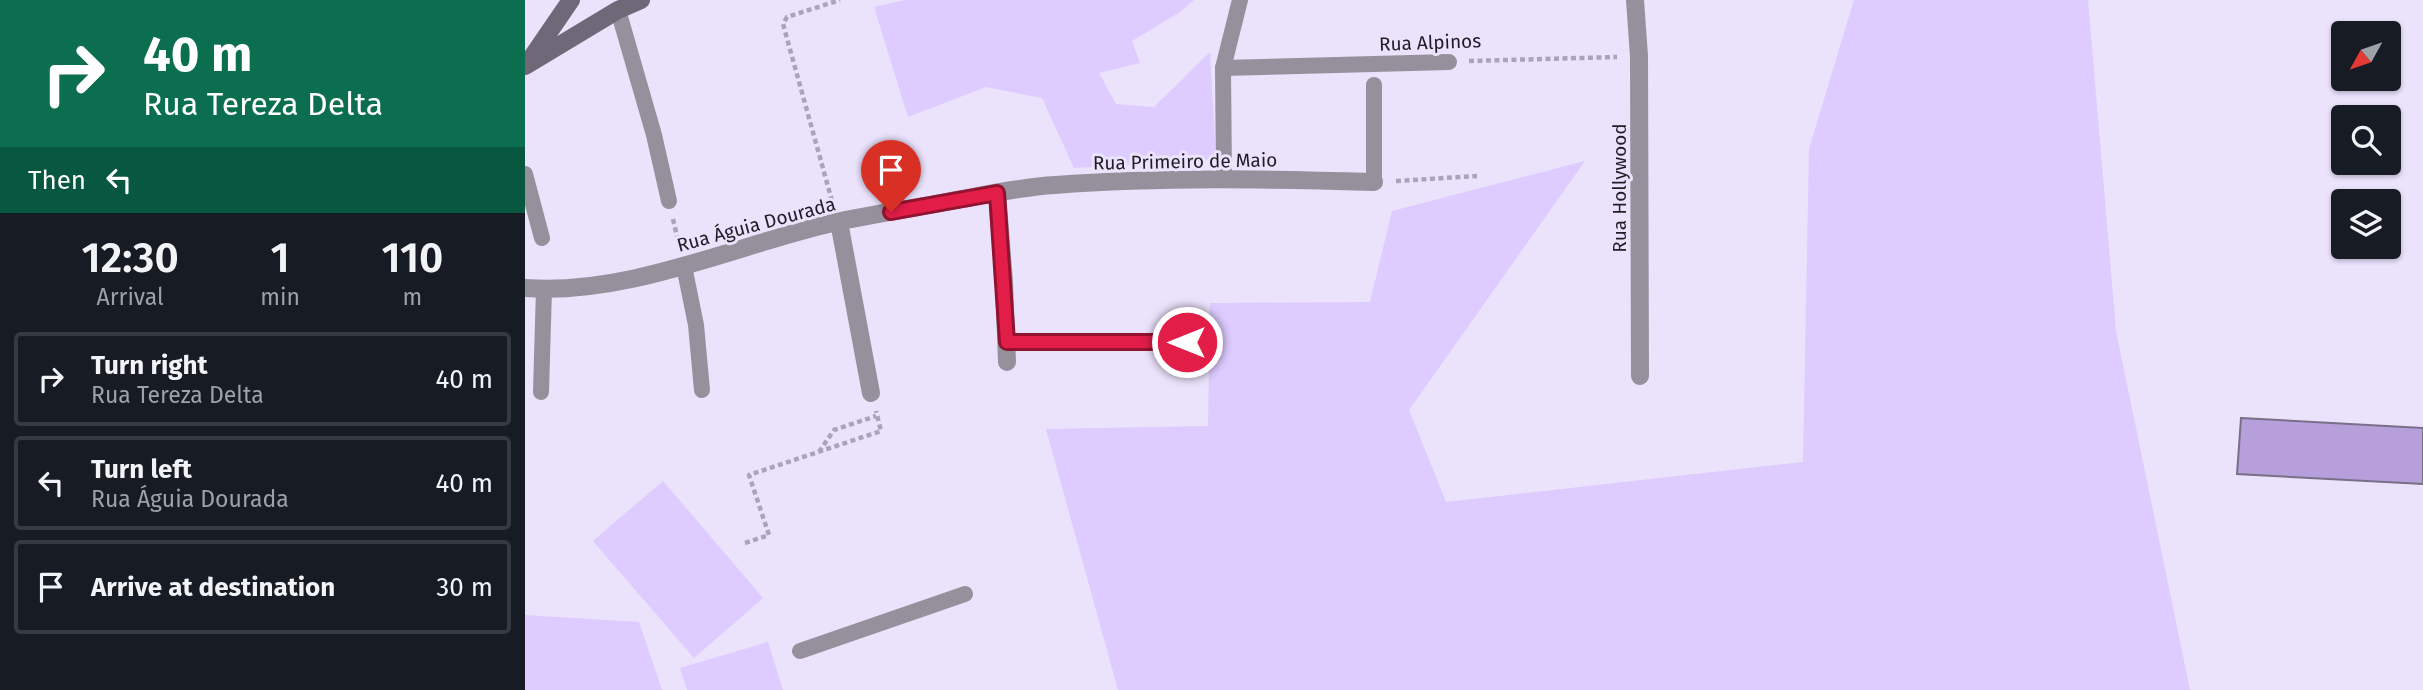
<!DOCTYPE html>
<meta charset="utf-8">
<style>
:root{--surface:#171b24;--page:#20242c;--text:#f1f3f6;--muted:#9ea1a6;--line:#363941}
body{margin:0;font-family:"Fira Sans",sans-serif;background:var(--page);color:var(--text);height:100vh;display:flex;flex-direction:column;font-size:26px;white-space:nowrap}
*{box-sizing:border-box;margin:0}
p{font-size:23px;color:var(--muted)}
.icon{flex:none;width:38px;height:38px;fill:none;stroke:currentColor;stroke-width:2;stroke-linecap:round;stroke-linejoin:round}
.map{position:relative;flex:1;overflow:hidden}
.drawer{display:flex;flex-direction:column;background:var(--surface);width:525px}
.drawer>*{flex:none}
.hud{background:#0b6e4f;color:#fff;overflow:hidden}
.needle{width:46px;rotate:230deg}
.buttons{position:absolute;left:1806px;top:21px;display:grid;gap:14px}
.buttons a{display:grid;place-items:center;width:70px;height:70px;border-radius:7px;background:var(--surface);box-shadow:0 2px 5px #0004;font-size:35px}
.pin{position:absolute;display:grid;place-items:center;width:60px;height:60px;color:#fff;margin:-72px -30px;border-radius:50% 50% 50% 0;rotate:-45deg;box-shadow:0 0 7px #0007}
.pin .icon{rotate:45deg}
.me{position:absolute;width:77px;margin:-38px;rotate:270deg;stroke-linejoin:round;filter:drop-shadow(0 0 5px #0008)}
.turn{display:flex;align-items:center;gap:24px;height:147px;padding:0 28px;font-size:32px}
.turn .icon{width:91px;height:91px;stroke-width:2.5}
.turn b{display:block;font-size:49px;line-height:60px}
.then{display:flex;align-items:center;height:66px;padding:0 28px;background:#0003;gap:14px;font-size:26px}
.eta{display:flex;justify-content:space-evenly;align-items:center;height:119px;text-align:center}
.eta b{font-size:42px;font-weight:600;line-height:49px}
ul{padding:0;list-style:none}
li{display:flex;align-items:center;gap:21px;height:94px;margin:0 14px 10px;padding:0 14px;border:4px solid var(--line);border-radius:7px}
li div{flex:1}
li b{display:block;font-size:26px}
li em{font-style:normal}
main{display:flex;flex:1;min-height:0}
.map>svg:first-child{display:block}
.green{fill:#decbff}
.building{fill:#b69fdb;stroke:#787087;stroke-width:2}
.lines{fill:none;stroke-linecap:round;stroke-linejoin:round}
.path{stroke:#aba4b9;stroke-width:4.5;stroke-dasharray:5 3.5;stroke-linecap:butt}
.lane{stroke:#95919c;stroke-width:16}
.street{stroke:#95919c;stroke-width:18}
.secondary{stroke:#6e6878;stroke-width:18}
.route-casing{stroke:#92132f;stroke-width:18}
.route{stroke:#e11d48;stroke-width:12}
.labels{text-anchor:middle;stroke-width:6;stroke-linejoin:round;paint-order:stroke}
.street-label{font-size:19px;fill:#1f1c25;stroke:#ebe2fc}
</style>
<main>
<section class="drawer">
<div class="hud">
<div class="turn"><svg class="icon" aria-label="right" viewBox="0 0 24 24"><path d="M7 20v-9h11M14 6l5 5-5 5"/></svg><div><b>40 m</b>Rua Tereza Delta</div></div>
<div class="then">Then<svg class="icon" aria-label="left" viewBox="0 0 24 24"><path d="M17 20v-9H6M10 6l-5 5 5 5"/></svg></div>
</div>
<div class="eta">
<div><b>12:30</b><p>Arrival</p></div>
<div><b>1</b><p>min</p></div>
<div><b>110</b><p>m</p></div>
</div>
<ul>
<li><svg class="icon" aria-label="right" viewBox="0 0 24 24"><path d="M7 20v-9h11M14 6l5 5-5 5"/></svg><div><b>Turn right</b><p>Rua Tereza Delta</p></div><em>40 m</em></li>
<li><svg class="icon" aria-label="left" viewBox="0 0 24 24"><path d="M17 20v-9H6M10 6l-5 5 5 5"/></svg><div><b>Turn left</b><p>Rua Águia Dourada</p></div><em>40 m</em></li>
<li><svg class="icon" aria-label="arrive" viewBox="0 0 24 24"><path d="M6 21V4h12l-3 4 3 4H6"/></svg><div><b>Arrive at destination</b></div><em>30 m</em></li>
</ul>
</section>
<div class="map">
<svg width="1898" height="690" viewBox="0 0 1898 690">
<rect width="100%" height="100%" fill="#ebe2fc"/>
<!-- green -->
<g class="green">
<polygon points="380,0 669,0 655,12 607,41 615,63 574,73 591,104 629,107 685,52 691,159 549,168 517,98 461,87 383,117 349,7"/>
<polygon points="1329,0 1563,0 1591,331 1665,690 593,690 521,429 683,426 685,303 845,302 867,211 1060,161 884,410 921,502 1278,462 1284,149"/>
<polygon points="138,481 238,598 169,658 68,541"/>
<polygon points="0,615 114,622 137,690 0,690"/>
<polygon points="243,642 258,690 162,690 155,668"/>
</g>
<!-- building -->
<polygon class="building" points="1716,418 1898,428 1898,484 1712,474"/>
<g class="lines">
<!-- path -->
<g class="path">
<polyline points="944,61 1092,57"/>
<polyline points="871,181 952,176"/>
<polyline points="307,201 258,24 262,17 315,0"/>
<polyline points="148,219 154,245"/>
<polyline points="294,452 309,430 351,416"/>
<polyline points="220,543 244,535 224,475 356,431 351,411"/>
</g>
<!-- lane -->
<g class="lane">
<polyline points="93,10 129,135 144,201"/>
<polyline points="698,68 924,62"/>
<polyline points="0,174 17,238"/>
<polyline points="699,178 698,68 715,0"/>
<polyline points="849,182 849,85"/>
<polyline points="159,266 171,325 177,390"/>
<polyline points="482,342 662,342"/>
<polyline points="16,392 19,289"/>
<polyline points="275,651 440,594"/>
</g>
<!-- street -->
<g class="street">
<polyline points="1110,0 1114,56 1115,376"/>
<polyline points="472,193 479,282 482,362"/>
<polyline points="314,222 346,393"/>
<path d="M0,288C105,296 215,243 316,221C352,214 389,208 426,201C460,195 495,187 530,185C637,177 743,179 849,182"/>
</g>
<!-- secondary -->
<g class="secondary">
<polyline points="5,60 46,0"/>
<polyline points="0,66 93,10 116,0"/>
</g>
</g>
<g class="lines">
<defs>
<polyline id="route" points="366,212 472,193 482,342 662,342"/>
</defs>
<!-- route casing -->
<use href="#route" class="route-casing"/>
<!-- route -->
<use href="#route" class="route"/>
</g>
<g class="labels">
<!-- street labels -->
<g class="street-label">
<text transform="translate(905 42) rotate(-2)" y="7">Rua Alpinos</text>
<text transform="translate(660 161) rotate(-1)" y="7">Rua Primeiro de Maio</text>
<text transform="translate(1094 188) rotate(-90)" y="7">Rua Hollywood</text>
<text transform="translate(231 224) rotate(-15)" y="7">Rua Águia Dourada</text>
</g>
</g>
</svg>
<div class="buttons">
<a><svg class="needle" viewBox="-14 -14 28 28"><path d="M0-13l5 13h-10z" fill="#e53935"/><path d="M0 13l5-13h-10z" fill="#9ea1a6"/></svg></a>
<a><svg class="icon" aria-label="search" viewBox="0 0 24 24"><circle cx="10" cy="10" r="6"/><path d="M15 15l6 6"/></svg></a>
<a><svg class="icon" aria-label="layers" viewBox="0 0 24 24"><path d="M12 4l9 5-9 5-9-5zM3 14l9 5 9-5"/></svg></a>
</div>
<div class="pin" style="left:366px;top:212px;background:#d93025"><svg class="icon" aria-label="arrive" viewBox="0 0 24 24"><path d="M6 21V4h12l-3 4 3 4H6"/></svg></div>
<svg class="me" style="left:662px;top:342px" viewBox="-20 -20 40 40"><circle r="17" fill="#e11d48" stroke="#fff" stroke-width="3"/><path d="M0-11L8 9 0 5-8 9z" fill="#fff"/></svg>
</div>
</main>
